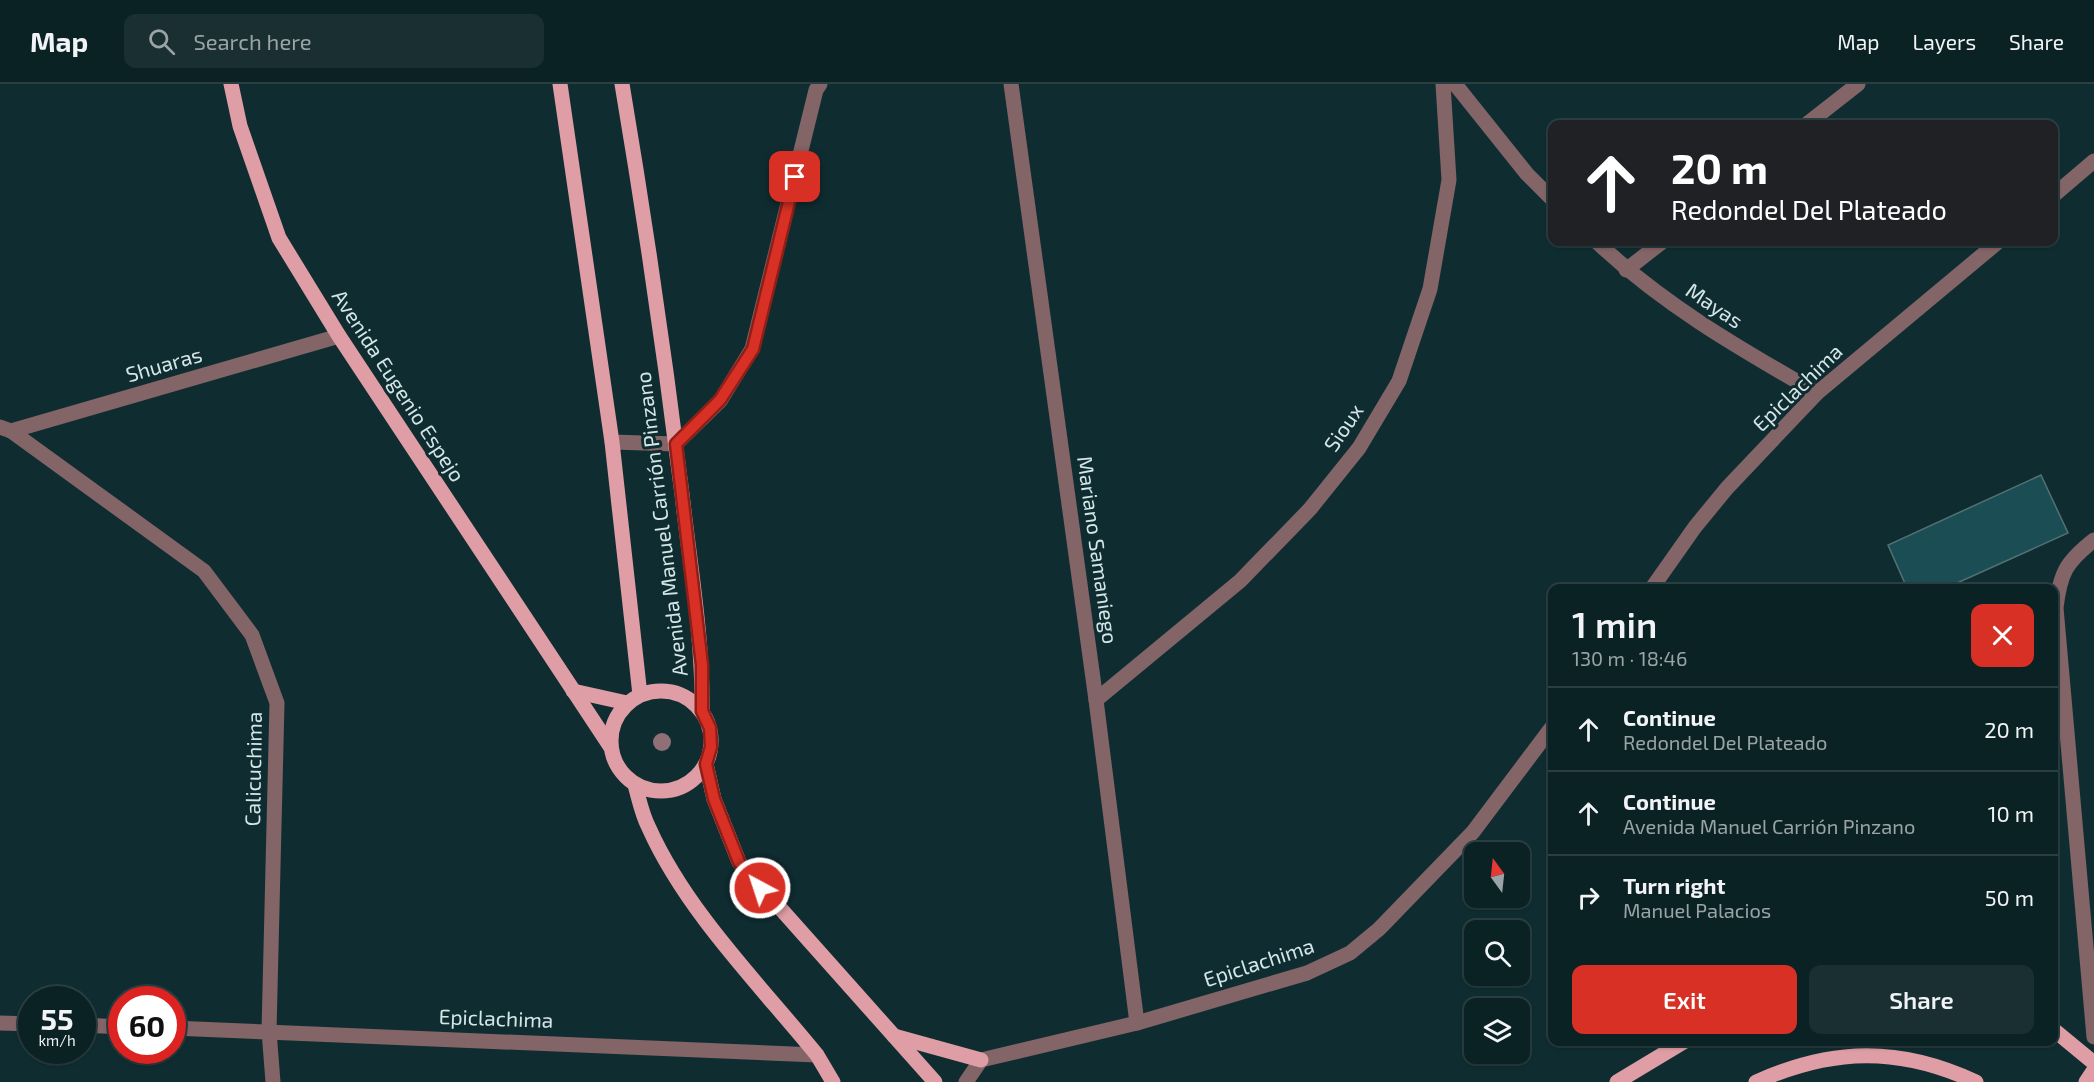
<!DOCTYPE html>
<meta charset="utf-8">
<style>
:root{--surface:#0b2225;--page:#192f32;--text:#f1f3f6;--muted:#9aa4a7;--line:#2b3f42;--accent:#d93025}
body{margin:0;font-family:"Exo 2",sans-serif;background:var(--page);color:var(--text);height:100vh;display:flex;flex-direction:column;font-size:22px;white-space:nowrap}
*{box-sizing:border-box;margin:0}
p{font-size:20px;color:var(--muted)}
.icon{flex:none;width:33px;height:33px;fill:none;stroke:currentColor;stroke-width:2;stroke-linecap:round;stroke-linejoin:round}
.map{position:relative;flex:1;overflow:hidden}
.sheet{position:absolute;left:1548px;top:500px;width:510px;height:462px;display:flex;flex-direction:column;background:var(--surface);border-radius:12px;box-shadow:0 2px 4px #0004,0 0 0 2px var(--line)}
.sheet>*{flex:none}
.hud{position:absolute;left:1548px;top:36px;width:510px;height:126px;border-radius:12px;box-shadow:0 2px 4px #0004,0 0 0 2px var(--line);background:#202124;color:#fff;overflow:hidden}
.needle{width:39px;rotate:345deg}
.controls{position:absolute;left:1464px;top:758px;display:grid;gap:12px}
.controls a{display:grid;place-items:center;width:66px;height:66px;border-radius:12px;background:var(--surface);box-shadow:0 2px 4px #0004,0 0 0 2px var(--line);font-size:30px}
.speed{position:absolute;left:18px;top:902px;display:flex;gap:12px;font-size:30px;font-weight:700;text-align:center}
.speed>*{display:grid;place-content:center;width:78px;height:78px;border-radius:50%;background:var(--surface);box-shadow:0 2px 4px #0004,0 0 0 2px var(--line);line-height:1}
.speed small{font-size:15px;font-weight:400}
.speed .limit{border:9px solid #d22;background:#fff;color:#111}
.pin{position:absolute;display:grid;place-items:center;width:51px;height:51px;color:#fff;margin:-26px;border-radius:12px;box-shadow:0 3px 9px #0006}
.me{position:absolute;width:66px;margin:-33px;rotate:320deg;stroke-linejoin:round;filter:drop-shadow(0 0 4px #0008)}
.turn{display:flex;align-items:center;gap:21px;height:126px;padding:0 24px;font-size:27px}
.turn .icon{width:78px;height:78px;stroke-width:2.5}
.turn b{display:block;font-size:42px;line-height:51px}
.round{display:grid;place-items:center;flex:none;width:63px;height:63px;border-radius:12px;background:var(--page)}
.summary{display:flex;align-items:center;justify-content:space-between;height:102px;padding:0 24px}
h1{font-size:36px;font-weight:600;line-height:45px}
.action{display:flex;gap:12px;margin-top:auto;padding:12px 24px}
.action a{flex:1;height:69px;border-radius:12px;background:var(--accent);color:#fff;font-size:24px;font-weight:600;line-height:69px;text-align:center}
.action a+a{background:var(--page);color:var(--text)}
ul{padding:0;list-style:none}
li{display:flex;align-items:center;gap:18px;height:84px;padding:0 24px;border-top:2px solid var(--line)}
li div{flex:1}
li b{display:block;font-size:22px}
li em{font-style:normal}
header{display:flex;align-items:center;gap:36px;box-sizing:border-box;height:84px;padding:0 30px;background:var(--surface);border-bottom:2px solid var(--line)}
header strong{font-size:28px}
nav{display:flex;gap:33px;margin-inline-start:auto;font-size:21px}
.search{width:420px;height:54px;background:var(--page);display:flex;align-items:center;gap:15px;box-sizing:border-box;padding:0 21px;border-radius:12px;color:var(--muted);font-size:22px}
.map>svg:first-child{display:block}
.building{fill:#1b4e54;stroke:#537175;stroke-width:1.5}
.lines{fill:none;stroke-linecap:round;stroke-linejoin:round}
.minor{stroke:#836467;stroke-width:15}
.major{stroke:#df9ea5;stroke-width:15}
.tree{fill:#8f7076}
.route-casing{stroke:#8d1f18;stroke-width:15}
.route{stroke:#d93025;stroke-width:10}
.labels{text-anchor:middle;stroke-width:6;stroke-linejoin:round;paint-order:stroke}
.street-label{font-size:21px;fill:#d5e6e8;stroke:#0f2d31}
</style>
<header>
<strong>Map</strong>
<div class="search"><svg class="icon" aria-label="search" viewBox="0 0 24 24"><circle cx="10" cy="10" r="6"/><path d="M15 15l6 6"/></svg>Search here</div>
<nav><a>Map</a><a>Layers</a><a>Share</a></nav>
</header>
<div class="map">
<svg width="2094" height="998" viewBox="0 0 2094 998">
<rect width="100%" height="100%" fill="#0f2d31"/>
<!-- building -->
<polygon class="building" points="2041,391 2068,449 1946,504 1907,504 1888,461"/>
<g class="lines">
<!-- minor -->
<g class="minor">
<polyline points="1011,0 1096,616 1137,939"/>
<polyline points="1455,0 1527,90 1552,115"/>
<polyline points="1807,40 1858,0"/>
<polyline points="2054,111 2094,77"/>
<path d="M1597,158C1662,220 1739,264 1817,309"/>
<polyline points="1626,186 1662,158"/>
<polyline points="0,343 11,347 339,252"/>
<polyline points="11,347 204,487 252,551 277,619 269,947 273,998"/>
<polyline points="612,358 676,360 720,317 752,265 816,6 820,0"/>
<path d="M2094,456C2066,478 2060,489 2056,524L2094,953"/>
<polyline points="1652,504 1695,443 1727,404 1817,309 1998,158"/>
<polyline points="1096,616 1240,497 1310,425 1359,364 1399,297 1430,205 1449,96 1443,0"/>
<polyline points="0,939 32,940"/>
<polyline points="82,941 122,943"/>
<polyline points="172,944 817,971"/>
<polyline points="966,998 981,976 1137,939 1307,889 1350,869 1379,845 1473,748 1552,643"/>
</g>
<!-- major -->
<g class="major">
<polyline points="231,0 240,42 279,154 339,252 610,662"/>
<polyline points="560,0 612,358 640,611"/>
<path d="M622,0C645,136 665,273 682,410C690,482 703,554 702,627"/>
<circle cx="661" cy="657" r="50"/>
<polyline points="573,607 627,619"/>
<polyline points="706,680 714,715 739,778 935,998"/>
<path d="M635,701C639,715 642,731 649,744C686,827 760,901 817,971L833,998"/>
<polyline points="2054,946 2094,979"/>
<polyline points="894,952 981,976"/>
<polyline points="1617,998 1685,957"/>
<path d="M1756,998C1832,964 1899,962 1976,998"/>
<polyline points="2086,998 2094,986"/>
</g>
</g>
<!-- trees -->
<circle class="tree" cx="662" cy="658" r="9"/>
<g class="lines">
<defs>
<polyline id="route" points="760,804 739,778 714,715 706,680 711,663 710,644 702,627 702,581 676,360 720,316 753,265 795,93"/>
</defs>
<!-- route casing -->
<use href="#route" class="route-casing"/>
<!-- route -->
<use href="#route" class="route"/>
</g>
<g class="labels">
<!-- street labels -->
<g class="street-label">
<text transform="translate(1714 222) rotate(34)" y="7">Mayas</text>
<text transform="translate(164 281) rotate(-16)" y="7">Shuaras</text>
<text transform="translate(398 302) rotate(57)" y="7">Avenida Eugenio Espejo</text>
<text transform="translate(1798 304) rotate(-44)" y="7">Epiclachima</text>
<text transform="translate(1344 344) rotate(-56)" y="7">Sioux</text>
<text transform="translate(662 440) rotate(-97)" y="7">Avenida Manuel Carrión Pinzano</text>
<text transform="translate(1097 466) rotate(82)" y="7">Mariano Samaniego</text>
<text transform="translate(254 685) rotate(-89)" y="7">Calicuchima</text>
<text transform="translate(1259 879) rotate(-18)" y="7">Epiclachima</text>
<text transform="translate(496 935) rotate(2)" y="7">Epiclachima</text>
</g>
</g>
</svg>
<div class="controls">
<a><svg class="needle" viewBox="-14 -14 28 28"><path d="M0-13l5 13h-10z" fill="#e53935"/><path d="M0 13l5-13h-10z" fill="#9aa4a7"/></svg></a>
<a><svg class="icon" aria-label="search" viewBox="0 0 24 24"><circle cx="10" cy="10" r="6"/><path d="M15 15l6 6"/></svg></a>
<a><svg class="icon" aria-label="layers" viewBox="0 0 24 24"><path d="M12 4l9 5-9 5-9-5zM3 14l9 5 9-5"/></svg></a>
</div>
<div class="speed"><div>55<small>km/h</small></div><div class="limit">60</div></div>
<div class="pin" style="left:795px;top:93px;background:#d93025"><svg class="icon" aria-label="arrive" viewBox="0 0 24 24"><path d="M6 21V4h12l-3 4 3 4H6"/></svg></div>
<svg class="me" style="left:760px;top:804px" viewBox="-20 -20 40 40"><circle r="17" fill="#d93025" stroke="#fff" stroke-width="3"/><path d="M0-11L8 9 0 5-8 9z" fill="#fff"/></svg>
<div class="hud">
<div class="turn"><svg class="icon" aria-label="ahead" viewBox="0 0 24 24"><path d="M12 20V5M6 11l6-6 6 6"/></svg><div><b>20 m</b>Redondel Del Plateado</div></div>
</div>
<section class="sheet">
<div class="summary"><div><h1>1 min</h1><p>130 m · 18:46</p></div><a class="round" style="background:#d93025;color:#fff"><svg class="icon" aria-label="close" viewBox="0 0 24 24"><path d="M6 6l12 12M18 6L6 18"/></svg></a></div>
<ul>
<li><svg class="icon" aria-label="ahead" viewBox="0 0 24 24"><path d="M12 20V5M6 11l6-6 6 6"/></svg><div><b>Continue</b><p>Redondel Del Plateado</p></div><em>20 m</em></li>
<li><svg class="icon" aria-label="ahead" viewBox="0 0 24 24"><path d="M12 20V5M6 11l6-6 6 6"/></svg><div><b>Continue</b><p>Avenida Manuel Carrión Pinzano</p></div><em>10 m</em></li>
<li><svg class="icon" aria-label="right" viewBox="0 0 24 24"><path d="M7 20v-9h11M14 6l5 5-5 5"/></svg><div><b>Turn right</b><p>Manuel Palacios</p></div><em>50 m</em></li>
</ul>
<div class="action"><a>Exit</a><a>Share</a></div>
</section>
</div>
